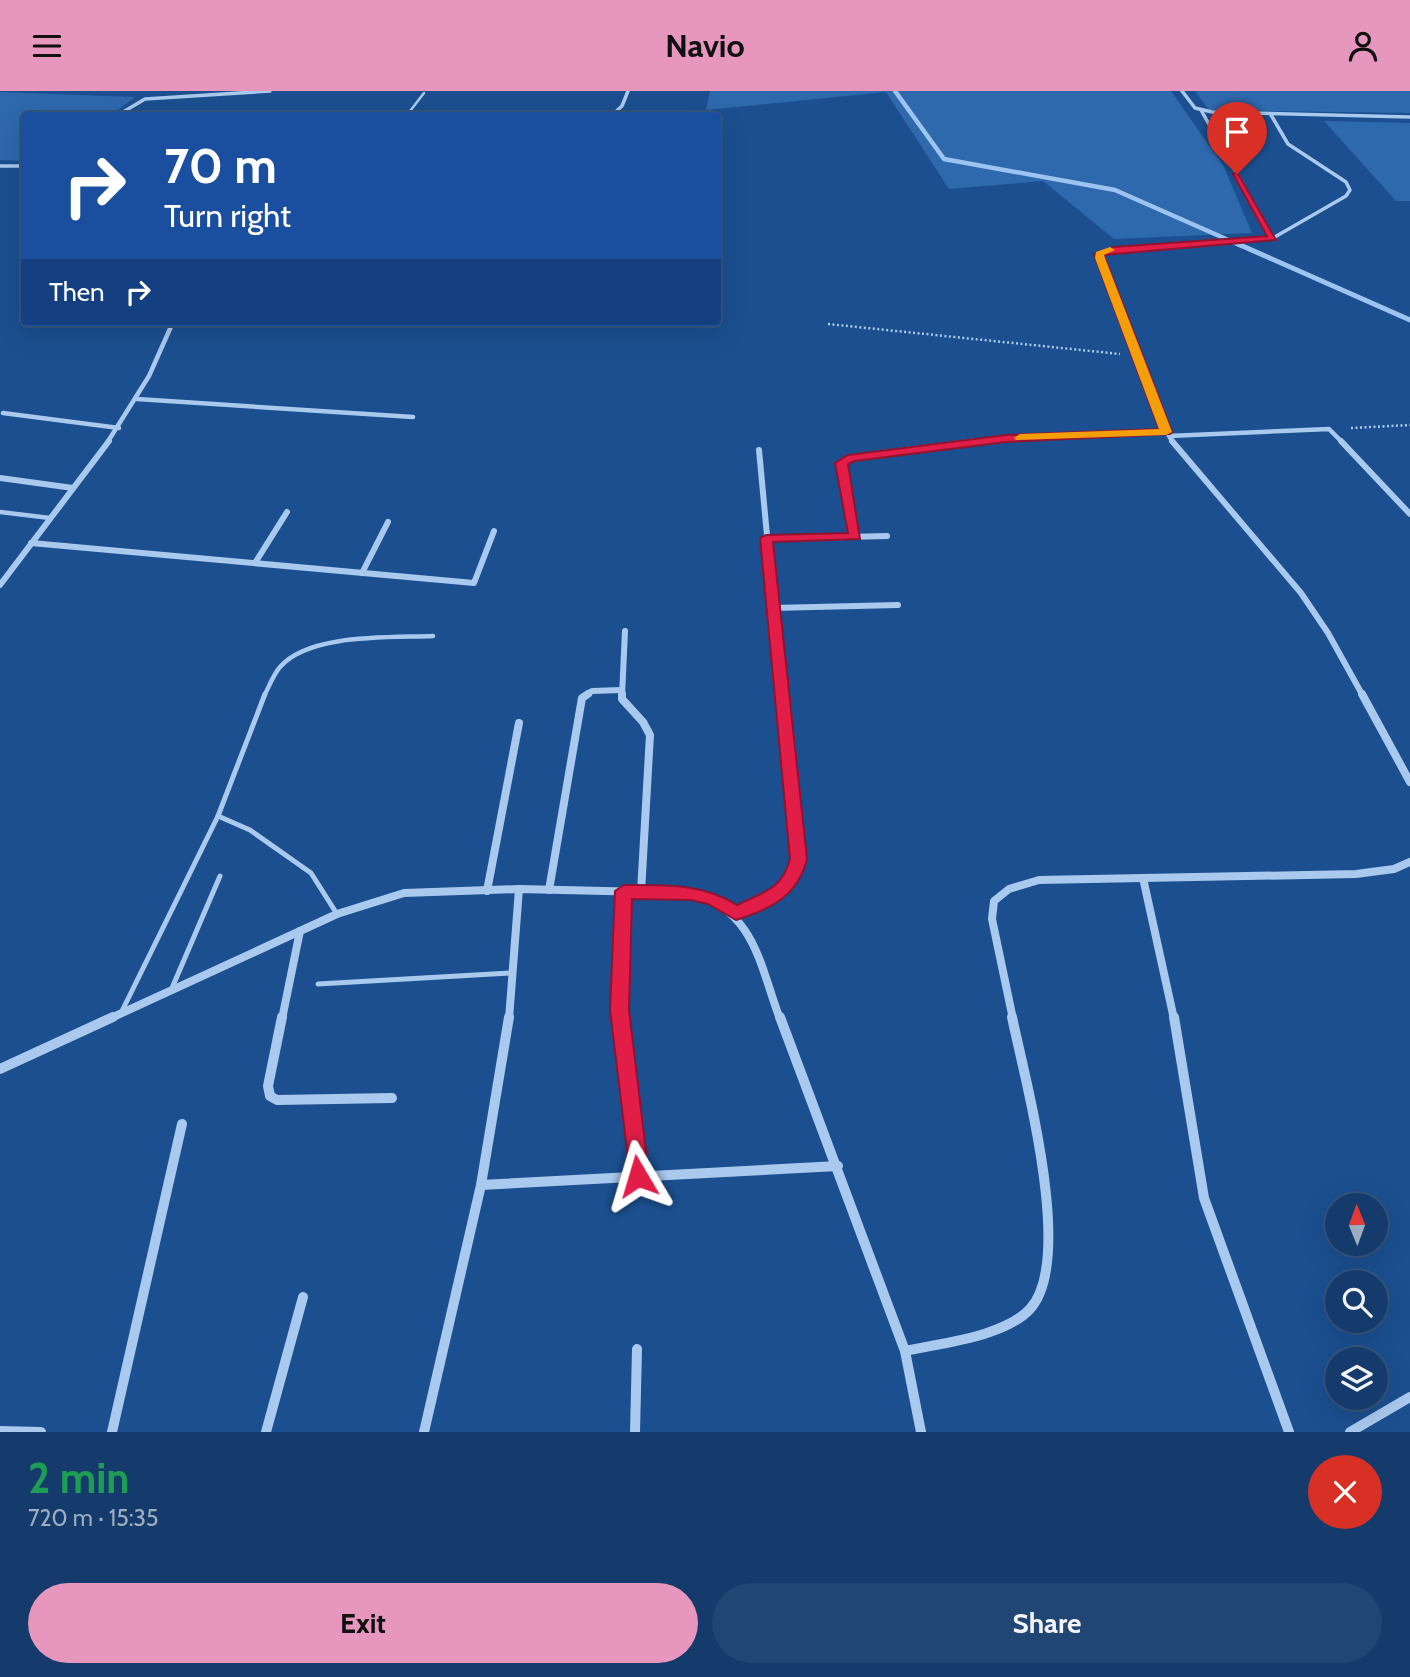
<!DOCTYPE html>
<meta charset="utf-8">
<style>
:root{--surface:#143b6b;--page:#214673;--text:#f1f3f6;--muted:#9dadc1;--line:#33557e;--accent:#e797bd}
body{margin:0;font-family:Cabin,sans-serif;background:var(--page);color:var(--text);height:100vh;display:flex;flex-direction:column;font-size:26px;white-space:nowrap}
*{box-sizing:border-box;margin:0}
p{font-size:23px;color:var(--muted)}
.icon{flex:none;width:38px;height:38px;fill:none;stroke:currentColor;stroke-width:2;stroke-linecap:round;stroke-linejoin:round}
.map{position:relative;height:1341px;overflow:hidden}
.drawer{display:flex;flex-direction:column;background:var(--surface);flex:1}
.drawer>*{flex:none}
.banner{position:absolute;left:21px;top:21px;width:700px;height:214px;border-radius:7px;box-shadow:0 7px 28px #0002,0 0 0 2px var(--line);background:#1a4fa0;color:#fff;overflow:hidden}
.needle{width:46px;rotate:359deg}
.controls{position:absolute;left:1325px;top:1102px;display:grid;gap:14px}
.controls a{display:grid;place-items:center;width:63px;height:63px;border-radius:50%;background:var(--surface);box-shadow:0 7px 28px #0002,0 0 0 2px var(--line);font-size:35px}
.pin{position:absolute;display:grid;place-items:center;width:60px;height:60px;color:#fff;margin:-72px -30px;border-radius:50% 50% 50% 0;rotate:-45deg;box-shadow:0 0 7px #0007}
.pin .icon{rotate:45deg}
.me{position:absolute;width:77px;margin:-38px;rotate:353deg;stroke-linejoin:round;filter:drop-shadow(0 0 5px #0008)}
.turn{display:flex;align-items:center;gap:24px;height:147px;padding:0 28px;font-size:32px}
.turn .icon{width:91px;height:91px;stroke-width:2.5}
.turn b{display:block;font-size:49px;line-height:60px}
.then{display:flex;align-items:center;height:66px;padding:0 28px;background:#0003;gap:14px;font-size:26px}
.round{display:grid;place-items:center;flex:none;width:74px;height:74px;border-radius:37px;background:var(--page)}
.headline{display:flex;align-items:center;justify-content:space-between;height:119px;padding:0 28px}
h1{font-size:42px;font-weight:700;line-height:52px;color:#1e9e55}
.cta{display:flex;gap:14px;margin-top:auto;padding:14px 28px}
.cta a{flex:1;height:80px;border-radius:42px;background:var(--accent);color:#111;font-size:28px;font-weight:700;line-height:80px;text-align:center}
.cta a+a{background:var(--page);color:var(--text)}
header{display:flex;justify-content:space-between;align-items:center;height:91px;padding:0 28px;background:var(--accent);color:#111;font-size:32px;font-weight:700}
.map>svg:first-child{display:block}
.green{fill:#2e69ad}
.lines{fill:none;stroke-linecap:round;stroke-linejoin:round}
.stream-far1{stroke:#9cc4f0;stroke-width:4.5}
.stream{stroke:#9cc4f0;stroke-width:5}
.path{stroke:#a9c9ee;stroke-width:2.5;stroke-dasharray:2 2.5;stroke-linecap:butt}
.service-far2{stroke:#a9c9ee;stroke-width:2.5}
.service-far1{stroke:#a9c9ee;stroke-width:4.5}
.service{stroke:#a9c9ee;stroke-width:5}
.minor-far4{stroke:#a9c9ee;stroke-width:3.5}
.minor-far3{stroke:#a9c9ee;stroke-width:4.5}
.minor-far2{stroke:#a9c9ee;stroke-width:6}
.minor-far1{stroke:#a9c9ee;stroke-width:8}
.minor{stroke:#a9c9ee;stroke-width:10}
.route{fill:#e11d48;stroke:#92132f;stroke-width:2}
.slow{fill:#f59e0b}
</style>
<header><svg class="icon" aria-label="menu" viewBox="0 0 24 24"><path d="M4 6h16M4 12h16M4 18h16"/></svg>Navio<svg class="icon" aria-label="person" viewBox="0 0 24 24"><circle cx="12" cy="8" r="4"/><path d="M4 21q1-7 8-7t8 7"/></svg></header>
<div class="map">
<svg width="1410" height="1341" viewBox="0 0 1410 1341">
<rect width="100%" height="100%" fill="#1b4f8f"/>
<!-- green -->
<g class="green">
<polygon points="710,0 1171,0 1224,76 1252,142 1114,148 1043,90 949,98 886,1 706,19"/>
<polygon points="1195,0 1410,0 1410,22 1209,19"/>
<polygon points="0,1 135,6 111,24 24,24 24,70 0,69"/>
<polygon points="1324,30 1410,32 1410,110 1396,110"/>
</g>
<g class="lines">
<!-- stream-far1 -->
<polyline class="stream-far1" points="895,0 944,68 1115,99 1242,155"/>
<!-- stream -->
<polyline class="stream" points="1238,153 1410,229"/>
<!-- path -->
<g class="path">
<polyline points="828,233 1120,263"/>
<polyline points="1351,337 1410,334"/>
</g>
<!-- service-far2 -->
<polyline class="service-far2" points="407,24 424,2"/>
<!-- service-far1 -->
<g class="service-far1">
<polyline points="0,421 50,427"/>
<path d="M264,605C269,596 273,584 280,576C309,542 391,547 433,545"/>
</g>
<!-- service -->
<g class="service">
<polyline points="218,725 250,739 311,782 337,823"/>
<polyline points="318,893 512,882"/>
<polyline points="172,897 220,785"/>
<polyline points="122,920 218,725 265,603"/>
</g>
<!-- minor-far4 -->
<g class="minor-far4">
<polyline points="1182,0 1195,17 1212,21 1410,26"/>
<polyline points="1201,19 1273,147"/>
<polyline points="118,24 145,8 270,0"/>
<polyline points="612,24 622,15 628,0"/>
<polyline points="0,75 24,75"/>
<polyline points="1157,155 1273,147 1346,105 1350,99 1346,91 1288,53 1271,24"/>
</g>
<!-- minor-far3 -->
<g class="minor-far3">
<polyline points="137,308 413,326"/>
<polyline points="3,322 119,337"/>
<polyline points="1169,345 1329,338 1343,352"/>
<polyline points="107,352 149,285 173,231"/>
<polyline points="964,352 1006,347 1166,341"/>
<polyline points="1173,352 1161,330 1099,163 1113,158 1183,153"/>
</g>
<!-- minor-far2 -->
<g class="minor-far2">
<polyline points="1172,350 1301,502 1328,542 1363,605"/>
<polyline points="1341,350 1410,423"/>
<polyline points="759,359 782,605"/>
<polyline points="0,387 73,397"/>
<polyline points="856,445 841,372 852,366 978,350"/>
<polyline points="766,448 887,445"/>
<polyline points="31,452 474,492 494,440"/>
<polyline points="255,472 287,421"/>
<polyline points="362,482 388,431"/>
<polyline points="0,494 109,350"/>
<polyline points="772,517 898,514"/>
<polyline points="585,605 592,600 621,599"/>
<polyline points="622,605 625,540"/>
</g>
<!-- minor-far1 -->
<g class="minor-far1">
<polyline points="622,603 622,608 643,631 650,644 641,801"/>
<polyline points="1362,603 1410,691"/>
<polyline points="1143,787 1174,928"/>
<polyline points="549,799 582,607 588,603"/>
<polyline points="487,800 519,632"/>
<polyline points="736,822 783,797 798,768 782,603"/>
<path d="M109,928L337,823L404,802L519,798L691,802C755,820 759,872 780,928"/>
<polyline points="282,928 300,840"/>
<polyline points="509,928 519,798"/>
<polyline points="620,928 623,800"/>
<polyline points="1013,928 992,828 994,810 1009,798 1039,789 1356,783 1394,778 1410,771"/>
</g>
<!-- minor -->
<g class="minor">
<polyline points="282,926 268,995 270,1005 277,1009 392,1007"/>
<polyline points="620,926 638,1085"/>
<polyline points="780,926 905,1260 921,1341"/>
<polyline points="1174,926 1204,1107 1289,1341"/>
<polyline points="0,978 113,926"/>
<polyline points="481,1094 838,1075"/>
<path d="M905,1260C941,1252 1004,1246 1030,1218C1075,1169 1025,989 1012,926"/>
<polyline points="0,1340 41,1341"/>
<polyline points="112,1341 182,1033"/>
<polyline points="266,1341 303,1206"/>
<polyline points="424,1341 481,1094 509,926"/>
<polyline points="635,1341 637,1258"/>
<polyline points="1350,1341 1410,1306"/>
</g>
</g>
<!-- route -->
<path class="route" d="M1237,81L1276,149L1104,164L1172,341L1170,343L1006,351L855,370L848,373L860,448L773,451L807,768C798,805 771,818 736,829L708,813L691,809L632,808L629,919L649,1085L646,1092L638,1095L631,1092L610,919L615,800L624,794C664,794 701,792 737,814C763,801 782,799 790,768L760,447L766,444L848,442L835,372L848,364L1006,344L1159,338L1094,163L1113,156L1267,145L1233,83Z"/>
<!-- slow -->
<polygon class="slow" points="1110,156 1115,159 1104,164 1105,167 1172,341 1166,344 1016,349 1014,347 1020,343 1159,338 1095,167 1096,161"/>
</svg>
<div class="controls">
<a><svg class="needle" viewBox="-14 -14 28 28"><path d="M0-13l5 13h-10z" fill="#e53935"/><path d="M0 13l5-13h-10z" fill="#9dadc1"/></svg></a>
<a><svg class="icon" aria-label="search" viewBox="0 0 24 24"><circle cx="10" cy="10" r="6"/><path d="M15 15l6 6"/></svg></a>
<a><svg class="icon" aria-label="layers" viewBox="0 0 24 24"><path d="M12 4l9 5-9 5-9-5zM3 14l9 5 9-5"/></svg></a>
</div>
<div class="pin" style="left:1237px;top:83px;background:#d93025"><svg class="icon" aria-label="arrive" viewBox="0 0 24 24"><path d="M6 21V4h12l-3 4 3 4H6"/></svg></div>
<svg class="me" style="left:638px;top:1085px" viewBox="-20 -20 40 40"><path d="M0-17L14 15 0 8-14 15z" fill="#e11d48" stroke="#fff" stroke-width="4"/></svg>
<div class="banner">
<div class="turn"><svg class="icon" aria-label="right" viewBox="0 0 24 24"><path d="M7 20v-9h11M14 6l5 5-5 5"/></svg><div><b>70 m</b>Turn right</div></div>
<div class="then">Then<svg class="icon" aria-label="right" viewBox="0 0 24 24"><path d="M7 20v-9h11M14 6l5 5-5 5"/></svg></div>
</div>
</div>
<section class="drawer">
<div class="headline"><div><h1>2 min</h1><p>720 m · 15:35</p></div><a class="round" style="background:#d93025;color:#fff"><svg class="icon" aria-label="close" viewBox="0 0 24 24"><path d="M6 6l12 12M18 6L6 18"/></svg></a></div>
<div class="cta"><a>Exit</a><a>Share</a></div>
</section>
